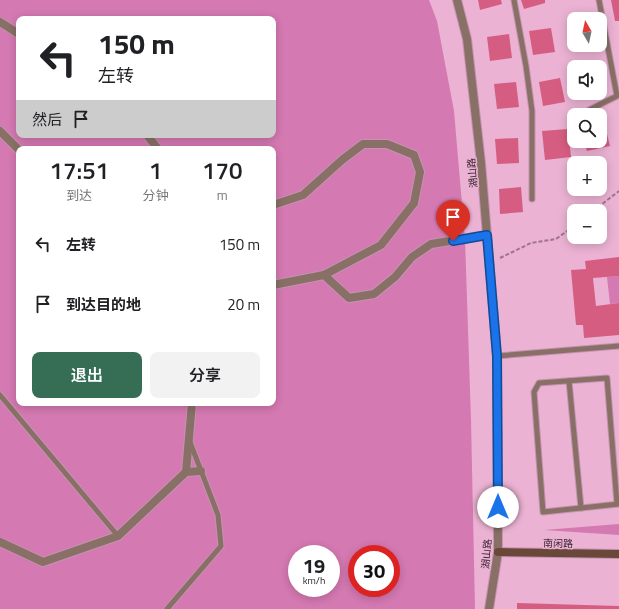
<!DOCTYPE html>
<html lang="zh">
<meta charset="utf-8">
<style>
:root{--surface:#fff;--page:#f2f2f2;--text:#202124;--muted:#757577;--accent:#356d55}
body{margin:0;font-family:"Titillium Web","Noto Sans SC",sans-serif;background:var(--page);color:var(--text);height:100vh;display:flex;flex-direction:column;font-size:15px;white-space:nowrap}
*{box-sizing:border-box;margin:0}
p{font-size:13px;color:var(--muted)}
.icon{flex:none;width:22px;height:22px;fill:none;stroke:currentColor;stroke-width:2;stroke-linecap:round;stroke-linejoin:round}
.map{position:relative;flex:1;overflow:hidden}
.sheet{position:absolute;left:16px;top:146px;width:260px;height:260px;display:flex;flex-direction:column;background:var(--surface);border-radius:8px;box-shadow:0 2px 10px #0003}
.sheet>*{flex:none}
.guide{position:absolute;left:16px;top:16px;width:260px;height:122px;border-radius:8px;box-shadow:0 2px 10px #0003;background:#fff;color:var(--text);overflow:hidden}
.needle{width:26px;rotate:351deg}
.tools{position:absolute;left:567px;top:12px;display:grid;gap:8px}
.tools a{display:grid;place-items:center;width:40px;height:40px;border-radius:8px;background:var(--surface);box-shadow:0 2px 10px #0003;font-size:20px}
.speed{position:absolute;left:288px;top:545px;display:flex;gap:8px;font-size:20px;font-weight:700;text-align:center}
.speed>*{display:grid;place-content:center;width:52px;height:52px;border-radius:50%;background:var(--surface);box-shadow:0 2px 10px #0003;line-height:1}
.speed small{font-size:10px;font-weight:400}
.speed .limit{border:6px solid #d22;background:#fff;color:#111}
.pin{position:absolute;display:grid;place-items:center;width:34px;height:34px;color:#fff;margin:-41px -17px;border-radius:50% 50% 50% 0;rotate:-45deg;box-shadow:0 0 4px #0007}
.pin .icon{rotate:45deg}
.me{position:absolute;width:44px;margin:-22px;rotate:0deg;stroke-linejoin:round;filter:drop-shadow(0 0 3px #0008)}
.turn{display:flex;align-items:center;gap:14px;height:84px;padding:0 16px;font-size:18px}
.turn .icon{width:52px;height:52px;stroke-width:2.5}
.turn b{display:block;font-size:28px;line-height:34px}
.then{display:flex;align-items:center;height:38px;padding:0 16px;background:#0003;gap:8px;font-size:15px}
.eta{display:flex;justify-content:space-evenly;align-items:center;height:68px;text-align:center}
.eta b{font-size:24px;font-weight:600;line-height:28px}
.action{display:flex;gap:8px;margin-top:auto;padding:8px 16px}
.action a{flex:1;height:46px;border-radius:8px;background:var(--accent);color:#fff;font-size:16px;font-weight:600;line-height:46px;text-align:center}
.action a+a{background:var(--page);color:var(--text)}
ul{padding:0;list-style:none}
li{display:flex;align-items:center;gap:12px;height:60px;padding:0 16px}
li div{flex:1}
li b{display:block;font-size:15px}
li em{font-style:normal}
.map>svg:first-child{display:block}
.green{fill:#d579b2;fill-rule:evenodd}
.building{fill:#d65d82}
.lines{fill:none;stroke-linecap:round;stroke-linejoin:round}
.lane-casing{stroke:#c493b0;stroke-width:7}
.street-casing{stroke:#c493b0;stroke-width:10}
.secondary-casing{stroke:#c493b0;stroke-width:10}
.path{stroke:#9e758d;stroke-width:2;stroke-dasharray:4 2;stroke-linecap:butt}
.lane{stroke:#897066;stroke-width:5}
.street{stroke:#897066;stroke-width:8}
.secondary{stroke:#6a4839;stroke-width:8}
.route-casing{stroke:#114b97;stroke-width:10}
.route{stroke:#1a73e8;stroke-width:7}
.labels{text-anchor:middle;stroke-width:3;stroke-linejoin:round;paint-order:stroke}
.street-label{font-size:10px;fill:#3c2633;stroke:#ebb2d3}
</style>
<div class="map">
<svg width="619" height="609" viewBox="0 0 619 609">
<rect width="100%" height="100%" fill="#ebb2d3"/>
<!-- green -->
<g class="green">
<path d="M0,0H429L437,21L454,111L465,239L471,420L475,609H0ZM19,19H273V135H19ZM19,149H273V403H19ZM297,554H331V588H297ZM357,554H391V588H357Z"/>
<polygon points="619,276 619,303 610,304 607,277"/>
<polygon points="619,524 619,535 544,530"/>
</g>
<!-- building -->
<g class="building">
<polygon points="478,0 501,0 502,4 480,10"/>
<polygon points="521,0 545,0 545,3 524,9"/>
<polygon points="611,0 619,0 619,21 615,21"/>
<polygon points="574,19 574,44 571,44 567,20"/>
<polygon points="551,28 555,52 533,55 529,31"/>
<polygon points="509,34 512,58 490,61 487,37"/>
<polygon points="560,78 565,102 543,106 539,82"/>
<polygon points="516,82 519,107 497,109 494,84"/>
<polygon points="578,93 598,93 598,94 579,97"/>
<polygon points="604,122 610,146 587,151 584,141 600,141 600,123"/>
<polygon points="568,129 571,157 545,160 542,131"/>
<polygon points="518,138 519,163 497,164 495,139"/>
<polygon points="521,187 523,212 500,214 499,189"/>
<polygon points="619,257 619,276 593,278 596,306 619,303 619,335 584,338 583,325 576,325 571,270 586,269 585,261"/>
<polygon points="517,603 619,606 619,609 517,609"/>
</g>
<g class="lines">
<defs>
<g id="lane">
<polyline points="514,0 526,66 532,111 532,199"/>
<polyline points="589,110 617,96 599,0"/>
<polyline points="497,356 619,346"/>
<polyline points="569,381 581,508"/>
<polyline points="0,395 118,536"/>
<polyline points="617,504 607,378 539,383 534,392 543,512 619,504"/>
<polyline points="167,609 221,546 218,515 190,442"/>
</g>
<g id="street">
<polyline points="457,0 467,39 481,163 497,356 498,552 489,609"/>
<polyline points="0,22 19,34"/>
<polyline points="0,131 19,150"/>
<polyline points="147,135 158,149"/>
<polyline points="273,205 303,195 342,160 363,144 387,144 414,155 420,172 414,203 381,245 324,275 273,285"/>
<polyline points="324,275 349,298 374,294 395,277 412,257 431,244 487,235"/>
<polyline points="186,472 201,471"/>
<polyline points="0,542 43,562 118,536 186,472 192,403"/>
</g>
<polyline id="secondary" points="498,552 619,554"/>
</defs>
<!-- lane casing -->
<use href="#lane" class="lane-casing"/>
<!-- street casing -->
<use href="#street" class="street-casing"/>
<!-- secondary casing -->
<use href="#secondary" class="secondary-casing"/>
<!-- path -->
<g class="path">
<polyline points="593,211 619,191"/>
<polyline points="500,258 531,243 556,239 574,226"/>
</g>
<!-- lane -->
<use href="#lane" class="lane"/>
<!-- street -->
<use href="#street" class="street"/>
<!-- secondary -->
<use href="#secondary" class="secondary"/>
</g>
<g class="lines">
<defs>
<polyline id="route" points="453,241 487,235 497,356 498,507"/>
</defs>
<!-- route casing -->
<use href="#route" class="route-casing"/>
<!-- route -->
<use href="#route" class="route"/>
</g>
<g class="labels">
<!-- street labels -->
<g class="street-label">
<text transform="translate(472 173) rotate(-95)" y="4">湖山路</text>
<text transform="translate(558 543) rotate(1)" y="4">南闲路</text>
<text transform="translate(486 554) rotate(-85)" y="4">湖山路</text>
</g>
</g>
</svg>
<div class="tools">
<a><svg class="needle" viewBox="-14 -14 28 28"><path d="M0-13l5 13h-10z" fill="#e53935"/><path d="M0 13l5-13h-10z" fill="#757577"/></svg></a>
<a><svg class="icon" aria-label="sound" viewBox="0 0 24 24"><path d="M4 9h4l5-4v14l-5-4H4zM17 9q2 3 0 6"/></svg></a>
<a><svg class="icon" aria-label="search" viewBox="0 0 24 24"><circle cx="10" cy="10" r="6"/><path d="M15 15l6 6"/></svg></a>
<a>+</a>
<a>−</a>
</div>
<div class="speed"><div>19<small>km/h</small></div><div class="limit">30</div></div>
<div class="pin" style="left:453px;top:241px;background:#d93025"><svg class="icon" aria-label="arrive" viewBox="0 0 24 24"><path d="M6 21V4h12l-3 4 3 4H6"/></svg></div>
<svg class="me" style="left:498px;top:507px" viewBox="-20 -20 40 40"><circle r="19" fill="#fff"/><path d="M0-13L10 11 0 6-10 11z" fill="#1a73e8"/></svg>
<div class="guide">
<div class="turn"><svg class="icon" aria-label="left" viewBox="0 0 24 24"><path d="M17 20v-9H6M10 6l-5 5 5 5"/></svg><div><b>150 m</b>左转</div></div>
<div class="then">然后<svg class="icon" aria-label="arrive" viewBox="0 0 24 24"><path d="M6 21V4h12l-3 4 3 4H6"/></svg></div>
</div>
<section class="sheet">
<div class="eta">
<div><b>17:51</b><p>到达</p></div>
<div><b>1</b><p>分钟</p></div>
<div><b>170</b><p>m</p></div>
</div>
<ul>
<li><svg class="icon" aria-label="left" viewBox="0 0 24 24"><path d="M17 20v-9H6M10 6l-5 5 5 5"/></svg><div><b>左转</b></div><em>150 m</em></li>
<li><svg class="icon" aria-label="arrive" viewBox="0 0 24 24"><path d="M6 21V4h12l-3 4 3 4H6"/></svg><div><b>到达目的地</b></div><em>20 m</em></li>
</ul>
<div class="action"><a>退出</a><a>分享</a></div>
</section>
</div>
